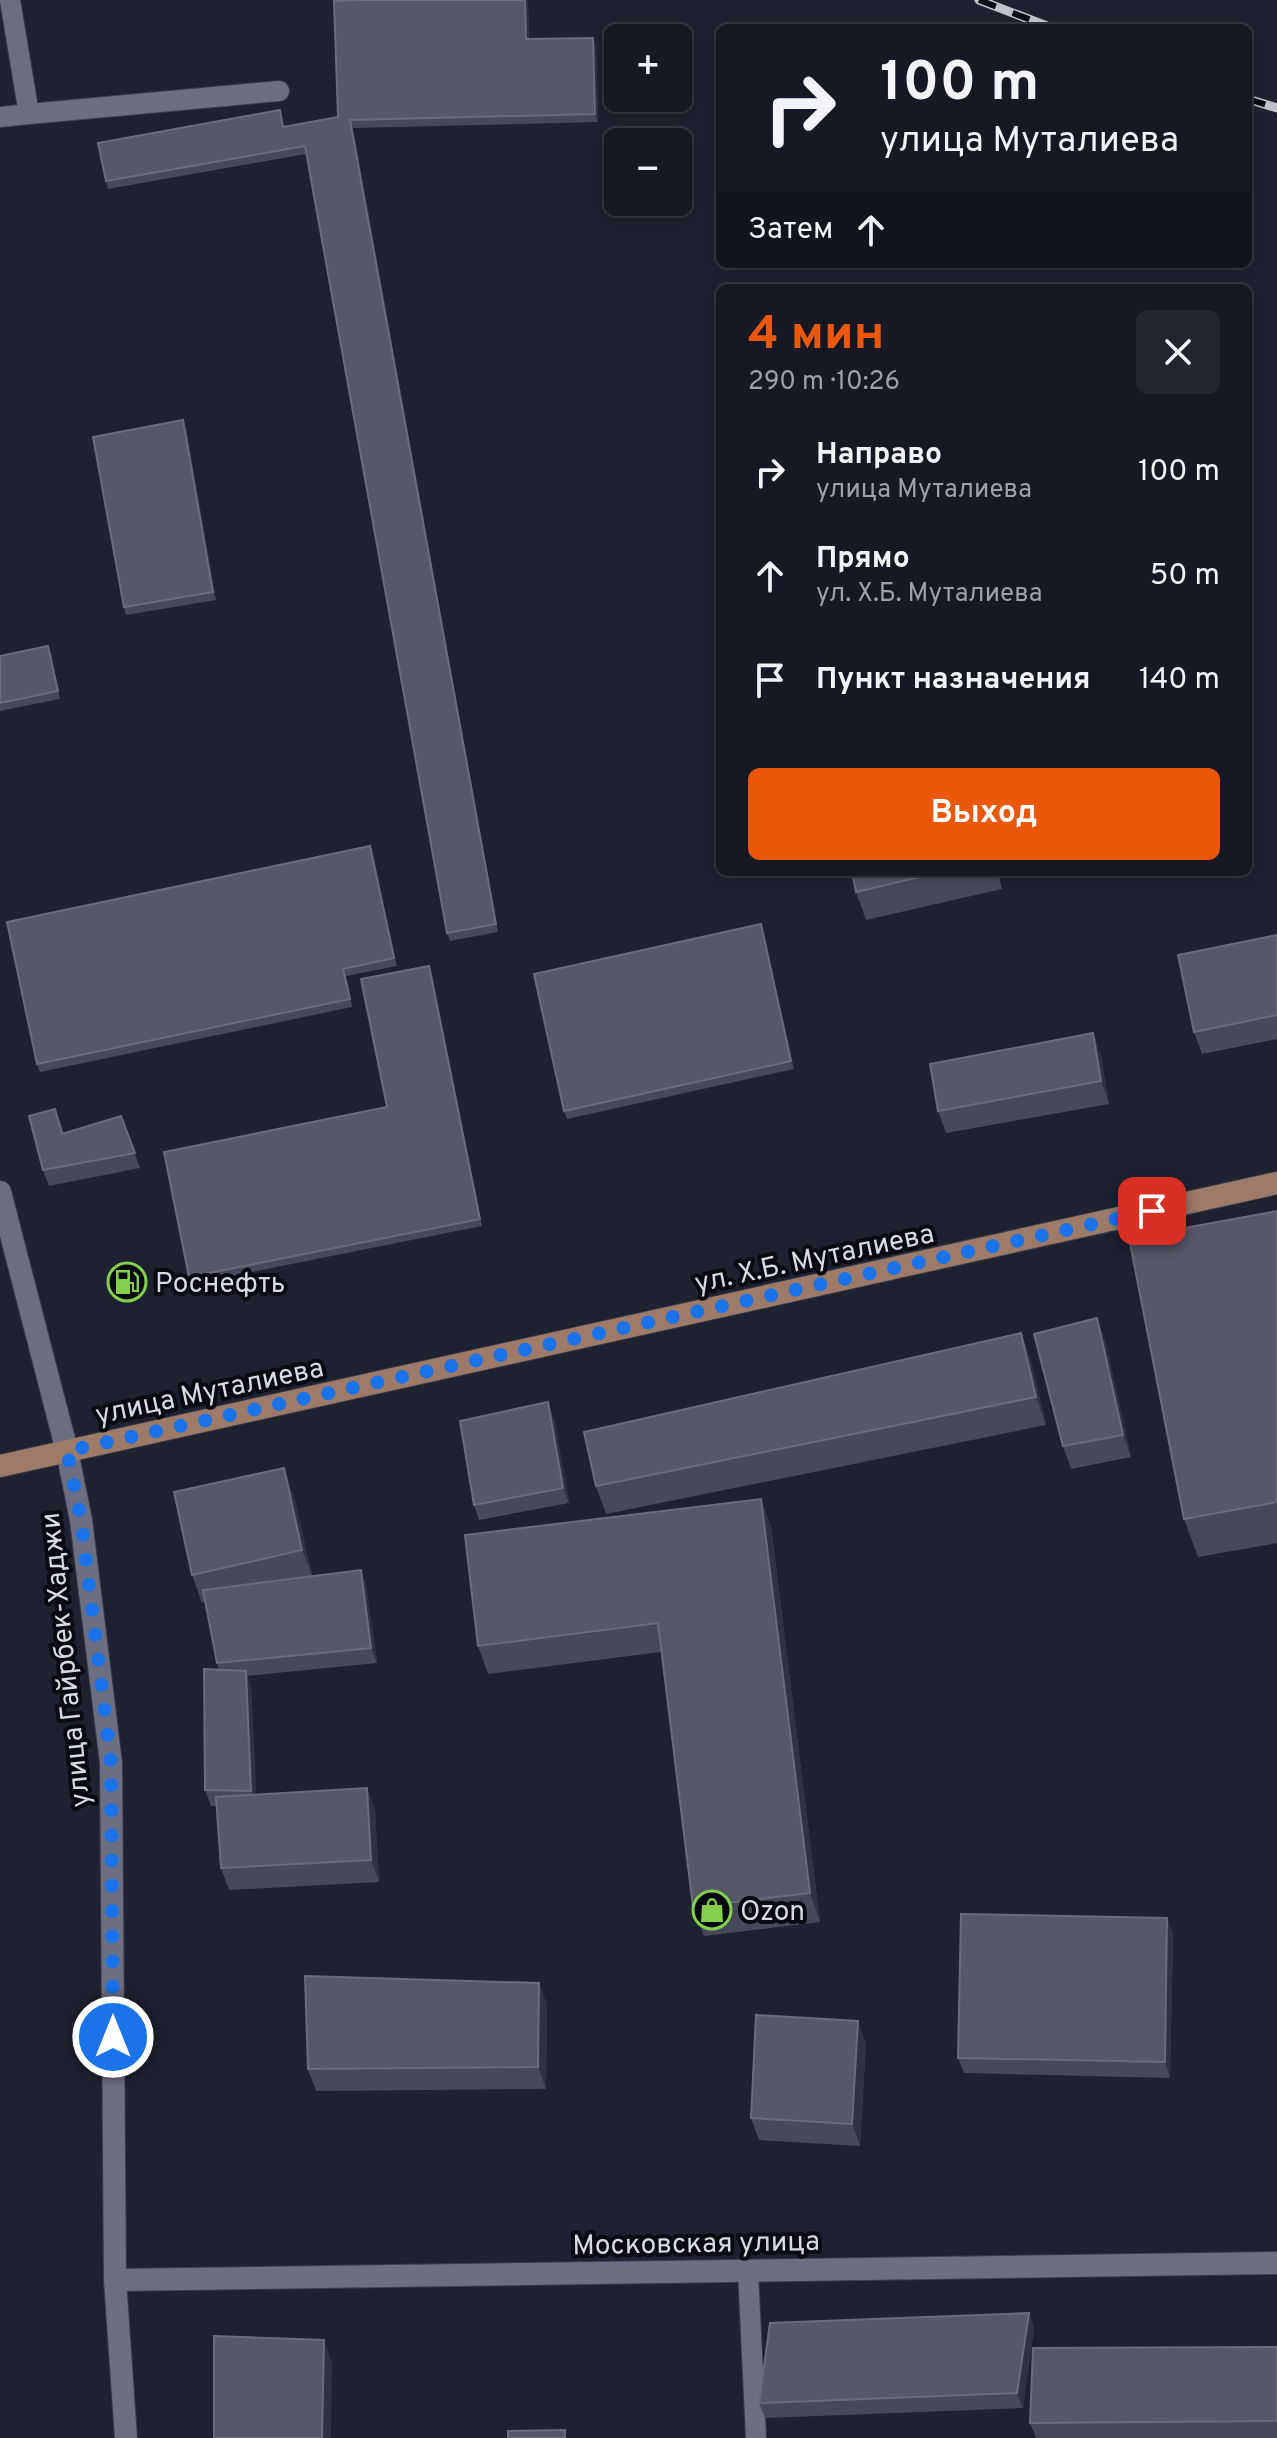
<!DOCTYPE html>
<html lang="ru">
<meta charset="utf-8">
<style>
:root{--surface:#161924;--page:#232631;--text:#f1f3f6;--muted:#9ea0a6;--line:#353841;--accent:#ea580c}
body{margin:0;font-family:Overpass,sans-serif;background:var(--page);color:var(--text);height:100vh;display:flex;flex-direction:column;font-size:30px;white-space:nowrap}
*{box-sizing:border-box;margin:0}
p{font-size:26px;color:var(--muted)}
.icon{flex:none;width:44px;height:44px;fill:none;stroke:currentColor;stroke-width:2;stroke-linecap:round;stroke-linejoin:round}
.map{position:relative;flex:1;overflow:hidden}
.sheet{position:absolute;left:716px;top:284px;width:536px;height:592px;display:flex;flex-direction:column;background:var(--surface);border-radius:12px;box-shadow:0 4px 12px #0003,0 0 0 2px var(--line)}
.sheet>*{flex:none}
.top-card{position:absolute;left:716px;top:24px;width:536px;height:244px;border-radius:12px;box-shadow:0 4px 12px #0003,0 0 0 2px var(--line);background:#161924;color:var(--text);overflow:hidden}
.controls{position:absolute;left:604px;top:24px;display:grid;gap:16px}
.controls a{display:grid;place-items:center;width:88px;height:88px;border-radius:12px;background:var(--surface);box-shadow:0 4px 12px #0003,0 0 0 2px var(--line);font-size:40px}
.pin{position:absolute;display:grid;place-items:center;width:68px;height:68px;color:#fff;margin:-34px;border-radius:16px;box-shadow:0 4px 12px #0006}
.me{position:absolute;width:88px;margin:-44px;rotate:0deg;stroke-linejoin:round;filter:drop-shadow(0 0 6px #0008)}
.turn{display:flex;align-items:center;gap:28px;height:168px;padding:0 32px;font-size:36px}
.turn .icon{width:104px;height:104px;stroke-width:2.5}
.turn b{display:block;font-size:56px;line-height:68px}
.then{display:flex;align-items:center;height:76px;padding:0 32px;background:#0003;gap:16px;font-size:30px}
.round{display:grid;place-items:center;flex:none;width:84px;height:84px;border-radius:12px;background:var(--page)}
.summary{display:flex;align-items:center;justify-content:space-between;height:136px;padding:0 32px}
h1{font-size:48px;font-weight:700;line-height:60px;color:var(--accent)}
.button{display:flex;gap:16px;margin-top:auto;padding:16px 32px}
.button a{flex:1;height:92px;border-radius:12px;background:var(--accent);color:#fff;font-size:32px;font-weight:700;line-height:92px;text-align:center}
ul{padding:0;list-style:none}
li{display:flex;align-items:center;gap:24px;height:104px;padding:0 32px}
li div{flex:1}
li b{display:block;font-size:30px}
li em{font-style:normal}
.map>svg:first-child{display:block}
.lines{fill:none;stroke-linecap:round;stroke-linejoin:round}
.service-casing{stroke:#3a3c49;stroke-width:22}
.tertiary-casing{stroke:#3a3c49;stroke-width:24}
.secondary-casing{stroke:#3a3c49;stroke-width:24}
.primary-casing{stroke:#3a3c49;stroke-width:24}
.service{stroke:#6c6f82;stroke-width:20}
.tertiary{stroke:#6c6f82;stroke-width:22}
.secondary{stroke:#6c6f82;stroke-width:22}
.primary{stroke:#9e7a68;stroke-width:22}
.rail-casing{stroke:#c0c3ce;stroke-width:9}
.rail{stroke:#0a0b12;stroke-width:6;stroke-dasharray:18;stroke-linecap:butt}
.wall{fill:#464959}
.shaded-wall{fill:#2f3243}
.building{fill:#565868;stroke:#6a6c7c;stroke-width:2}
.route{stroke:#1a73e8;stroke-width:14;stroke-dasharray:0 25.2}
.labels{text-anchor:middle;stroke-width:8;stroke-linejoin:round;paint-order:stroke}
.street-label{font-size:28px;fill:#d7d9e4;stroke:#0a0b12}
.poi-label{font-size:28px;fill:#d7d9e4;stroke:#0a0b12;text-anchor:start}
</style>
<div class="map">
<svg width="1277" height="2438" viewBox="0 0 1277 2438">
<rect width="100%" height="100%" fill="#1e2130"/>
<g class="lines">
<defs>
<g id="service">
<polyline points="29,114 279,91"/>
<polyline points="0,117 29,114 10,0"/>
<polyline points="748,2271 756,2438"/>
</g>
<g id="tertiary">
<polyline points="67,1451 81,1520 111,1763 115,2280 126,2438"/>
<polyline points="115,2280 1277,2263"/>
</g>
<polyline id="secondary" points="0,1192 67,1451"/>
<polyline id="primary" points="0,1466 1277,1183"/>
</defs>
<!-- service casing -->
<use href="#service" class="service-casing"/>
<!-- tertiary casing -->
<use href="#tertiary" class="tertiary-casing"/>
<!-- secondary casing -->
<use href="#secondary" class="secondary-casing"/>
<!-- primary casing -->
<use href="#primary" class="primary-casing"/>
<!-- service -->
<use href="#service" class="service"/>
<!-- tertiary -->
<use href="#tertiary" class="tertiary"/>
<!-- secondary -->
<use href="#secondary" class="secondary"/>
<!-- primary -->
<use href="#primary" class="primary"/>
<defs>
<g id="rail">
<polyline points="979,0 1052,28"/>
<polyline points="1248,99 1277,108"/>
</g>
</defs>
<!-- rail casing -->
<use href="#rail" class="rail-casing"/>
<!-- rail -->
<use href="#rail" class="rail"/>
</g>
<!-- wall -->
<g class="wall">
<polygon points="528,3 529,39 596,45 598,122 353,128 498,932 450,941 447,933 306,154 108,189 106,181 282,118 284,126 338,117"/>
<polygon points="186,428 216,600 126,615 124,607"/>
<polygon points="48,646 60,699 0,711 0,656"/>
<polygon points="370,846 373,854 397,966 346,976 352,1007 40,1072 37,1064"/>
<polygon points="852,872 998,872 1002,889 866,920 856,892"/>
<polygon points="761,924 763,932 794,1069 567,1119 564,1111"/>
<polygon points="1277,935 1277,1039 1202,1054 1194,1032"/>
<polygon points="432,974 482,1226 192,1284 189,1277 387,1107"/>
<polygon points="1093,1033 1101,1056 1109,1104 946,1133 938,1111"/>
<polygon points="55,1109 64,1133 121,1116 140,1168 49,1186 43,1170"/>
<polygon points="1277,1211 1277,1543 1198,1557 1184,1519"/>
<polygon points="1097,1318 1105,1340 1131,1457 1071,1469 1063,1446"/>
<polygon points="1031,1361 1046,1425 606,1514 596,1486"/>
<polygon points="554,1418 569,1503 479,1520 474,1505"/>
<polygon points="294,1496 312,1576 366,1585 377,1663 247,1676 251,1686 256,1795 367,1788 375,1811 379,1882 229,1890 221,1868 217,1806 211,1806 205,1790 219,1670 217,1663 205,1602 202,1603 192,1575"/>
<polygon points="761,1499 771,1527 820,1922 704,1936 693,1907 661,1652 488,1674 478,1646"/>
<polygon points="1167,1918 1173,1933 1170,2078 964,2073 958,2058"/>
<polygon points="539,1983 547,2005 546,2089 316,2091 308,2069"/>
<polygon points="866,2043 860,2146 759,2140 751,2118"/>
<polygon points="1029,2313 1034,2328 1023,2408 765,2418 759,2403"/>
<polygon points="1277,2347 1277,2438 1036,2438 1030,2423"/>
</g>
<!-- shaded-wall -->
<g class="shaded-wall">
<polygon points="525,0 527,0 528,3 529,47 526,39"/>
<polygon points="593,38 596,45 598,122 595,114"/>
<polygon points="350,120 353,128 498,932 496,924"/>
<polygon points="183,420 186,428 216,600 213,592"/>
<polygon points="48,646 51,653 60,699 58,691"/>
<polygon points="370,846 373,854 397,966 394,958"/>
<polygon points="761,924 763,932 794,1069 791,1061"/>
<polygon points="429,966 432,974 482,1226 480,1219"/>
<polygon points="1093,1033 1101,1056 1109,1104 1101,1081"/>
<polygon points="1097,1318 1105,1340 1131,1457 1123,1435"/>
<polygon points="1021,1333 1031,1361 1046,1425 1036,1397"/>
<polygon points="548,1402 554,1418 569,1503 563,1488"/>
<polygon points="284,1468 294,1496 313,1578 302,1550"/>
<polygon points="761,1499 771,1527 820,1922 810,1893"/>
<polygon points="361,1570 366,1585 377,1663 371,1648"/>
<polygon points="246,1671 251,1686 257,1806 251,1791"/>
<polygon points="367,1788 375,1811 379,1882 371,1860"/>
<polygon points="1167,1918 1173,1933 1170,2078 1165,2062"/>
<polygon points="539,1983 547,2005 546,2089 538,2067"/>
<polygon points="858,2021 866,2043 860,2146 852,2124"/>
<polygon points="1029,2313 1034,2328 1023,2408 1017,2393"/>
<polygon points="324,2340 332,2362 331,2438 322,2438"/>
</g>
<!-- building -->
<g class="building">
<polygon points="359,0 525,0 526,39 593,38 595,114 350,120 496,924 447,933 305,146 106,181 98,143 280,110 283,127 338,117 334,1"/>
<polygon points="183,420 213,592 124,607 93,437"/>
<polygon points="48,646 58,691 0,703 0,656"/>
<polygon points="370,846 394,958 343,969 350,999 37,1064 7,922"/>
<polygon points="852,872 941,872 856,892"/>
<polygon points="761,924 791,1061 564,1111 534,974"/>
<polygon points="1277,935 1277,1015 1194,1032 1178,955"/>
<polygon points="429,966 480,1219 189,1277 164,1152 387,1107 361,979"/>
<polygon points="1093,1033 1101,1081 938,1111 930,1064"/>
<polygon points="55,1109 62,1134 121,1116 135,1153 43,1170 29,1116"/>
<polygon points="1277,1211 1277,1502 1184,1519 1129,1238"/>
<polygon points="1097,1318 1123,1435 1063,1446 1034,1334"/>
<polygon points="1021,1333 1036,1397 596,1486 584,1432"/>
<polygon points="548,1402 563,1488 474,1505 460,1421"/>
<polygon points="284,1468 302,1550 192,1575 174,1492"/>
<polygon points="761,1499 810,1893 693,1907 658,1623 478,1646 465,1535"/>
<polygon points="361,1570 371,1648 217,1663 203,1590"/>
<polygon points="204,1669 246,1671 251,1791 205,1790"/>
<polygon points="367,1788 371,1860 221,1868 216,1797"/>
<polygon points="961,1914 1167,1918 1165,2062 958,2058"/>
<polygon points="305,1976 539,1983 538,2067 308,2069"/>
<polygon points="756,2015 858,2021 852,2124 751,2118"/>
<polygon points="1029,2313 1017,2393 759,2403 770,2323"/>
<polygon points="214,2336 324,2340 322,2438 214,2438"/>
<polygon points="1277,2347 1277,2421 1030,2423 1033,2348"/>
<polygon points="565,2430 565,2438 508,2438 508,2431"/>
</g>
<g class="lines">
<!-- route -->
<polyline class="route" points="113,2037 111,1763 81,1520 67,1451 1152,1211"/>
</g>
<!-- icons -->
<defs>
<symbol id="fuel-ring" viewBox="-11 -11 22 22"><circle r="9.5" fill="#0a0b12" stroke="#84d04e" stroke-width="1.5"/><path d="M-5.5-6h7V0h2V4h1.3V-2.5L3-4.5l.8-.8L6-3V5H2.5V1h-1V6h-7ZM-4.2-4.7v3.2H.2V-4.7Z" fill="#84d04e"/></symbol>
<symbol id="shop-ring" viewBox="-11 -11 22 22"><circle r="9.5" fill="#0a0b12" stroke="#84d04e" stroke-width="1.5"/><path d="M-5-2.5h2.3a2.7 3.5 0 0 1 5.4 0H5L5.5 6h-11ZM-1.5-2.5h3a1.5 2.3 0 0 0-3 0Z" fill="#84d04e"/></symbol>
</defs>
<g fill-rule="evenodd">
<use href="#fuel-ring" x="105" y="1260" width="44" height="44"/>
<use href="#shop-ring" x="690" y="1888" width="44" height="44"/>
</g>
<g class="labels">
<!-- street labels -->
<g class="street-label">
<text transform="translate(814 1257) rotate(-12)" y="10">ул. Х.Б. Муталиева</text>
<text transform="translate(209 1390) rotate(-12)" y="10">улица Муталиева</text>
<text transform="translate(64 1660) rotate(-96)" y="10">улица Гайрбек-Хаджи</text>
<text transform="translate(696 2242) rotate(-1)" y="10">Московская улица</text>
</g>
<!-- poi labels -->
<g class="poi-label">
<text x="155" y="1292">Роснефть</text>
<text x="740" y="1920">Ozon</text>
</g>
</g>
</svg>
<div class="controls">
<a>+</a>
<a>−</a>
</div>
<div class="pin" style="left:1152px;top:1211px;background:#d93025"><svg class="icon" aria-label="arrive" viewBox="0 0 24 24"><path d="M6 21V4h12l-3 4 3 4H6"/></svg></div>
<svg class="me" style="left:113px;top:2037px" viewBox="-20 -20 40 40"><circle r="17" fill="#1a73e8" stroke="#fff" stroke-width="3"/><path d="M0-11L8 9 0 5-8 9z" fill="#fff"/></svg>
<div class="top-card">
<div class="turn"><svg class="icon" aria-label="right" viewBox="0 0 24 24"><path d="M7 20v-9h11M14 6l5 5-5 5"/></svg><div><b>100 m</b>улица Муталиева</div></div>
<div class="then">Затем<svg class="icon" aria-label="ahead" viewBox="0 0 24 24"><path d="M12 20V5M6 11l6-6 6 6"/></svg></div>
</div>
<section class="sheet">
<div class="summary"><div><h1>4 мин</h1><p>290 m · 10:26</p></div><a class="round"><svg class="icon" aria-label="close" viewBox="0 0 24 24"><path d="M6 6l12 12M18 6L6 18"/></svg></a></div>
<ul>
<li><svg class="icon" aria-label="right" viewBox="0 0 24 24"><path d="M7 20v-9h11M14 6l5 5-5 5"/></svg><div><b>Направо</b><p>улица Муталиева</p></div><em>100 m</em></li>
<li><svg class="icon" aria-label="ahead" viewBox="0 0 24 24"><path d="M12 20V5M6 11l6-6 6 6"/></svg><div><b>Прямо</b><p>ул. Х.Б. Муталиева</p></div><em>50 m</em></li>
<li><svg class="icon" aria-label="arrive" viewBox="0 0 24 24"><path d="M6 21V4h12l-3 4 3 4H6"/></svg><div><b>Пункт назначения</b></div><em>140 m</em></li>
</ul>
<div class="button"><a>Выход</a></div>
</section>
</div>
